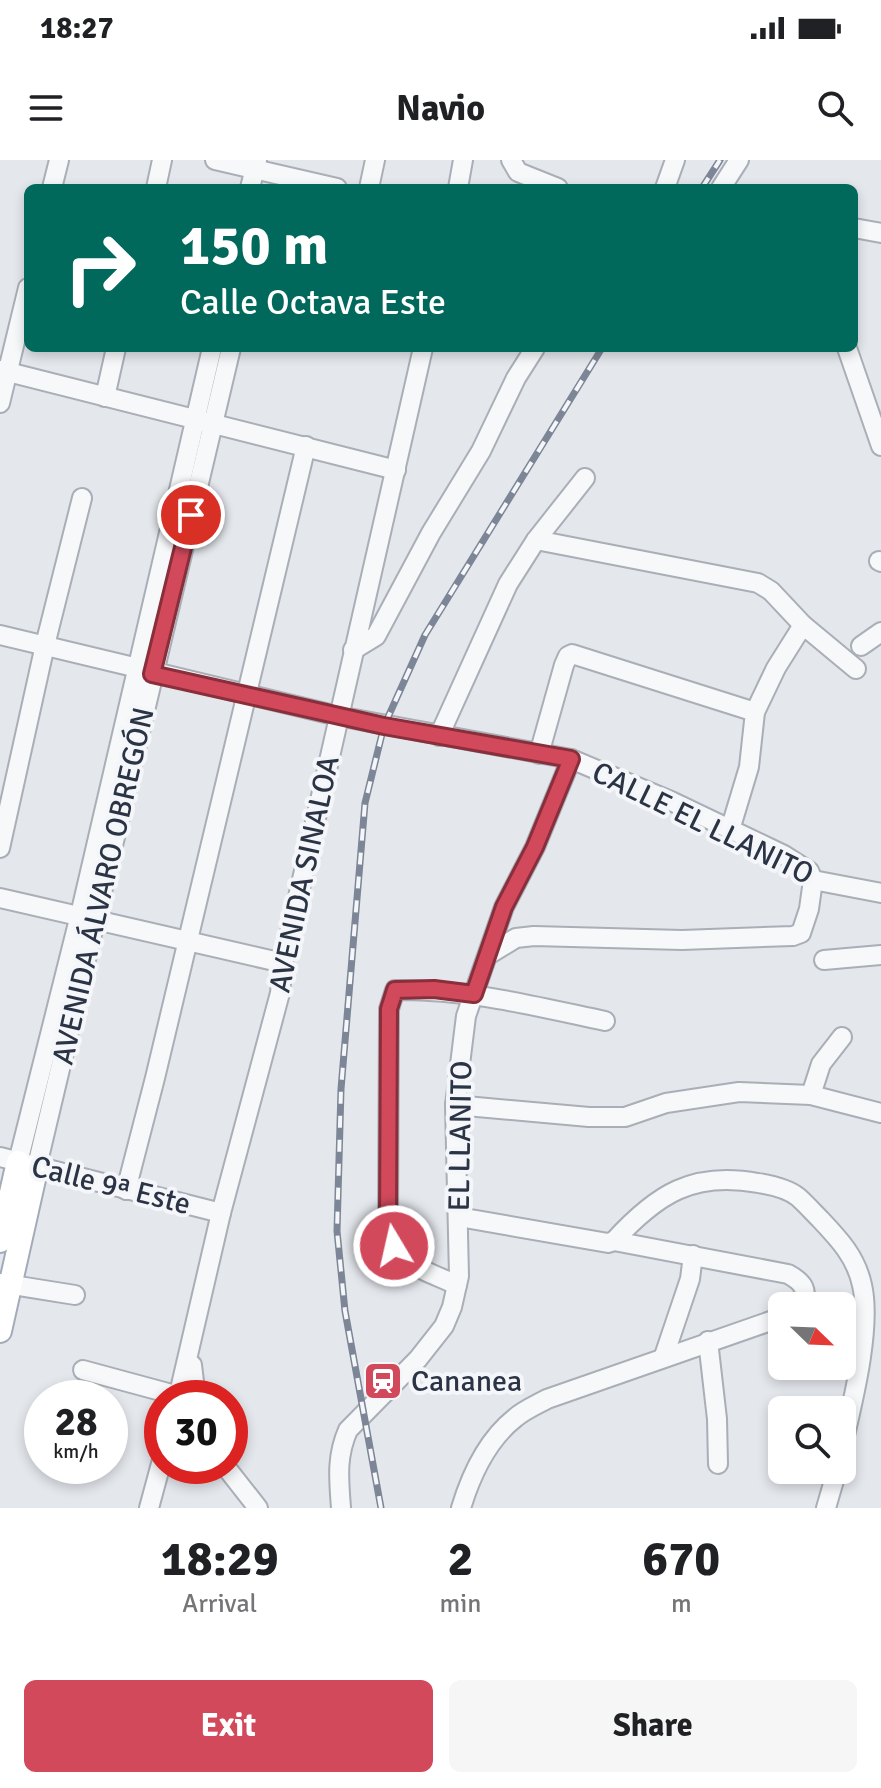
<!DOCTYPE html>
<meta charset="utf-8">
<style>
:root{--surface:#fff;--page:#f6f6f6;--text:#202124;--muted:#757577;--accent:#d1495b}
body{margin:0;font-family:Signika,sans-serif;background:var(--page);color:var(--text);height:100vh;display:flex;flex-direction:column;font-size:30px;white-space:nowrap}
*{box-sizing:border-box;margin:0}
p{font-size:26px;color:var(--muted)}
.icon{flex:none;width:44px;height:44px;fill:none;stroke:currentColor;stroke-width:2;stroke-linecap:round;stroke-linejoin:round}
.map{position:relative;height:1348px;overflow:hidden}
.drawer{display:flex;flex-direction:column;background:var(--surface);flex:1}
.drawer>*{flex:none}
.hud{position:absolute;left:24px;top:24px;width:834px;height:168px;border-radius:12px;box-shadow:0 4px 12px #0003;background:#00695c;color:#fff;overflow:hidden}
.needle{width:52px;rotate:113deg}
.buttons{position:absolute;left:768px;top:1132px;display:grid;gap:16px}
.buttons a{display:grid;place-items:center;width:88px;height:88px;border-radius:12px;background:var(--surface);box-shadow:0 4px 12px #0003;font-size:40px}
.speed{position:absolute;left:24px;top:1220px;display:flex;gap:16px;font-size:40px;font-weight:700;text-align:center}
.speed>*{display:grid;place-content:center;width:104px;height:104px;border-radius:50%;background:var(--surface);box-shadow:0 4px 12px #0003;line-height:1}
.speed small{font-size:20px;font-weight:400}
.speed .limit{border:12px solid #d22;background:#fff;color:#111}
.pin{position:absolute;display:grid;place-items:center;width:68px;height:68px;color:#fff;margin:-34px;border:4px solid #fff;border-radius:50%;box-shadow:0 2px 8px #0007}
.me{position:absolute;width:88px;margin:-44px;rotate:351deg;stroke-linejoin:round;filter:drop-shadow(0 0 6px #0008)}
.turn{display:flex;align-items:center;gap:28px;height:168px;padding:0 24px;font-size:36px}
.turn .icon{width:104px;height:104px;stroke-width:2.5}
.turn b{display:block;font-size:56px;line-height:68px}
.eta{display:flex;justify-content:space-evenly;align-items:center;height:136px;text-align:center}
.eta b{font-size:48px;font-weight:700;line-height:56px}
.cta{display:flex;gap:16px;margin-top:auto;padding:16px 24px}
.cta a{flex:1;height:92px;border-radius:12px;background:var(--accent);color:#fff;font-size:32px;font-weight:700;line-height:92px;text-align:center}
.cta a+a{background:var(--page);color:var(--text)}
.status{display:flex;justify-content:space-between;align-items:center;height:56px;padding:0 40px;background:var(--surface);direction:ltr}
.status svg{height:22px;fill:currentColor}
header{display:flex;justify-content:space-between;align-items:center;height:104px;padding:0 24px;background:var(--surface);font-size:36px;font-weight:700}
.map>svg:first-child{display:block}
.lines{fill:none;stroke-linecap:round;stroke-linejoin:round}
.minor-casing{stroke:#a9aeb7;stroke-width:22}
.major-casing{stroke:#a3abb8;stroke-width:26}
.minor{stroke:#f7f8fa;stroke-width:18}
.major{stroke:#fff;stroke-width:22}
.rail-casing{stroke:#7d8696;stroke-width:7}
.rail{stroke:#f4f6f9;stroke-width:4;stroke-dasharray:12;stroke-linecap:butt}
.route-casing{stroke:#882f3b;stroke-width:20}
.route{stroke:#d1495b;stroke-width:14}
.labels{text-anchor:middle;stroke-width:8;stroke-linejoin:round;paint-order:stroke}
.street-label{font-size:30px;fill:#2b3445;stroke:#f4f6f9}
.poi-label{font-size:30px;fill:#2b3445;stroke:#f4f6f9;text-anchor:start}
</style>
<div class="status"><b>18:27</b><svg viewBox="0 0 49 12"><path d="M0 12V9h3v3zM5 12V6h3v6zM10 12V3h3v9zM15 12V0h3v12zM26 1h20v11H26zM47 4h2v5h-2z"/></svg></div>
<header><svg class="icon" aria-label="menu" viewBox="0 0 24 24"><path d="M4 6h16M4 12h16M4 18h16"/></svg>Navio<svg class="icon" aria-label="search" viewBox="0 0 24 24"><circle cx="10" cy="10" r="6"/><path d="M15 15l6 6"/></svg></header>
<div class="map">
<svg width="881" height="1348" viewBox="0 0 881 1348">
<rect width="100%" height="100%" fill="#e4e7ec"/>
<g class="lines">
<defs>
<g id="minor">
<polyline points="215,0 337,28"/>
<polyline points="511,0 518,12 558,28"/>
<polyline points="52,28 59,0"/>
<polyline points="156,28 162,0"/>
<polyline points="250,28 257,0"/>
<polyline points="369,28 375,0"/>
<polyline points="458,28 463,0"/>
<polyline points="665,28 675,0"/>
<polyline points="721,28 739,0"/>
<polyline points="854,68 881,73"/>
<polyline points="847,188 881,286"/>
<polyline points="0,210 396,310"/>
<polyline points="105,237 116,188"/>
<polyline points="0,243 28,128"/>
<polyline points="536,380 758,423 771,431 803,465 856,509"/>
<polyline points="879,401 881,402"/>
<polyline points="0,475 338,556 571,599 673,642 784,695 809,711 813,720 881,733"/>
<polyline points="861,486 881,472"/>
<polyline points="353,490 376,476 431,373 481,291 516,218 535,188"/>
<polyline points="439,576 508,424 536,380 585,318"/>
<polyline points="539,594 564,505 568,496 572,494 755,552"/>
<polyline points="730,670 749,607 755,552 776,508 803,465"/>
<polyline points="0,688 45,485 82,338"/>
<polyline points="0,738 283,803"/>
<polyline points="488,795 516,778 534,776 682,780 793,776 801,773 809,749 813,720"/>
<polyline points="824,800 881,795"/>
<polyline points="811,935 821,904 842,877"/>
<polyline points="455,945 589,957 625,957 666,943 739,932 811,935 881,953"/>
<polyline points="0,997 221,1053"/>
<polyline points="18,1002 80,755 212,188"/>
<polyline points="37,1006 231,188"/>
<polyline points="126,1030 155,918 306,286"/>
<path d="M459,1057L608,1083L614,1081C657,1034 693,1011 758,1023C771,1025 788,1029 798,1037C806,1044 813,1052 820,1059C839,1079 856,1097 862,1125C872,1168 852,1245 842,1288"/>
<path d="M614,1081L788,1114C803,1122 809,1130 802,1146"/>
<polyline points="0,1123 75,1135"/>
<path d="M457,1125C420,1108 399,1106 388,1064L389,849L395,830C468,829 534,846 605,861"/>
<polyline points="708,1181 717,1259 718,1304"/>
<polyline points="664,1196 690,1119 693,1095"/>
<polyline points="192,1205 196,1238"/>
<polyline points="83,1210 179,1236"/>
<polyline points="178,1238 221,1053 280,833 283,803 423,188"/>
<polyline points="225,1306 258,1348"/>
<polyline points="149,1348 162,1300"/>
<path d="M341,1348C339,1320 336,1297 348,1270L418,1199L444,1166L452,1147L459,1116L455,945L466,856L504,747L535,687L571,599"/>
<path d="M461,1348C471,1315 487,1280 515,1258C524,1250 536,1245 547,1239L782,1157"/>
<polyline points="826,1348 837,1310"/>
</g>
<g id="major">
<polyline points="0,1081 18,1002"/>
<polyline points="0,1171 37,1006"/>
</g>
</defs>
<!-- minor casing -->
<use href="#minor" class="minor-casing"/>
<!-- major casing -->
<use href="#major" class="major-casing"/>
<!-- minor -->
<use href="#minor" class="minor"/>
<!-- major -->
<use href="#major" class="major"/>
<defs>
<g id="rail">
<polyline points="702,28 720,0"/>
<polyline points="381,1348 345,1151 337,1071 341,929 365,643 384,566 425,475 602,188"/>
</g>
</defs>
<!-- rail casing -->
<use href="#rail" class="rail-casing"/>
<!-- rail -->
<use href="#rail" class="rail"/>
</g>
<g class="lines">
<defs>
<polyline id="route" points="191,355 152,514 384,566 571,599 535,687 504,747 474,834 434,829 395,830 389,849 388,1064 394,1086"/>
</defs>
<!-- route casing -->
<use href="#route" class="route-casing"/>
<!-- route -->
<use href="#route" class="route"/>
</g>
<!-- icons -->
<defs>
<symbol id="station-square" viewBox="-11 -11 22 22"><rect x="-9" y="-9" width="18" height="18" rx="4" fill="#d1495b" stroke="#f4f6f9"/><path d="M-3-6H3Q5-6 5-4V2Q5 4 3 4L4.5 6H3L1.5 4h-3L-3 6H-4.5L-3 4Q-5 4-5 2V-4Q-5-6-3-6ZM-3.5-4v3h7v-3ZM-3.5 1v1.5H-2V1ZM2 1v1.5H3.5V1Z" fill="#fff"/></symbol>
</defs>
<g fill-rule="evenodd">
<use href="#station-square" x="361" y="1199" width="44" height="44"/>
</g>
<g class="labels">
<!-- street labels -->
<g class="street-label">
<text transform="translate(703 663) rotate(26)" y="10">CALLE EL LLANITO</text>
<text transform="translate(304 714) rotate(-78)" y="10">AVENIDA SINALOA</text>
<text transform="translate(103 726) rotate(-77)" y="10">AVENIDA ÁLVARO OBREGÓN</text>
<text transform="translate(460 976) rotate(-89)" y="10">EL LLANITO</text>
<text transform="translate(111 1025) rotate(14)" y="10">Calle 9ª Este</text>
</g>
<!-- poi labels -->
<g class="poi-label">
<text x="411" y="1231">Cananea</text>
</g>
</g>
</svg>
<div class="buttons">
<a><svg class="needle" viewBox="-14 -14 28 28"><path d="M0-13l5 13h-10z" fill="#e53935"/><path d="M0 13l5-13h-10z" fill="#757577"/></svg></a>
<a><svg class="icon" aria-label="search" viewBox="0 0 24 24"><circle cx="10" cy="10" r="6"/><path d="M15 15l6 6"/></svg></a>
</div>
<div class="speed"><div>28<small>km/h</small></div><div class="limit">30</div></div>
<div class="pin" style="left:191px;top:355px;background:#d93025"><svg class="icon" aria-label="arrive" viewBox="0 0 24 24"><path d="M6 21V4h12l-3 4 3 4H6"/></svg></div>
<svg class="me" style="left:394px;top:1086px" viewBox="-20 -20 40 40"><circle r="17" fill="#d1495b" stroke="#fff" stroke-width="3"/><path d="M0-11L8 9 0 5-8 9z" fill="#fff"/></svg>
<div class="hud">
<div class="turn"><svg class="icon" aria-label="right" viewBox="0 0 24 24"><path d="M7 20v-9h11M14 6l5 5-5 5"/></svg><div><b>150 m</b>Calle Octava Este</div></div>
</div>
</div>
<section class="drawer">
<div class="eta">
<div><b>18:29</b><p>Arrival</p></div>
<div><b>2</b><p>min</p></div>
<div><b>670</b><p>m</p></div>
</div>
<div class="cta"><a>Exit</a><a>Share</a></div>
</section>
